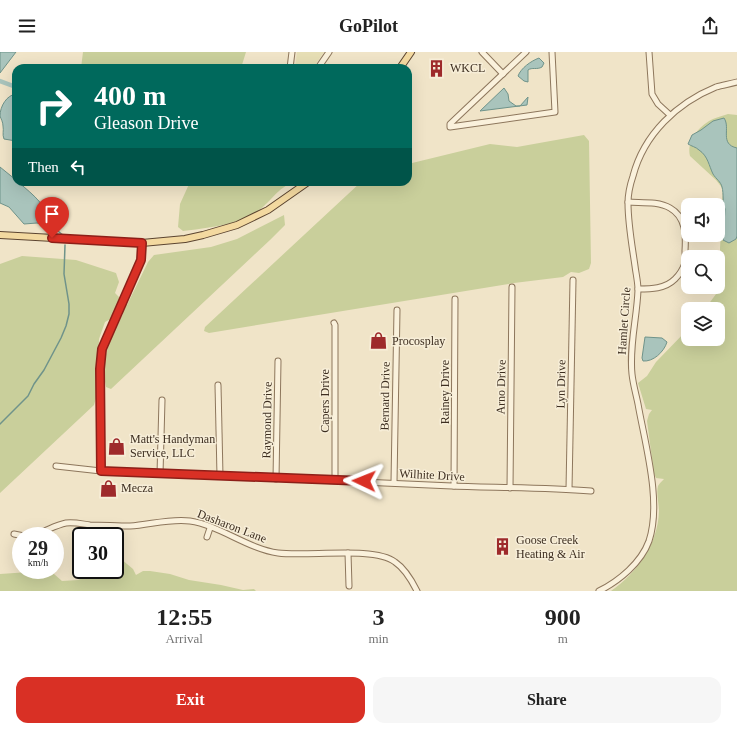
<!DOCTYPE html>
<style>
:root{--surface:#fff;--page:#f6f6f6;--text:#222;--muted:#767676;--accent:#d93025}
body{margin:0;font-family:Georgia,serif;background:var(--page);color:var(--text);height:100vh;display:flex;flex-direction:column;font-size:15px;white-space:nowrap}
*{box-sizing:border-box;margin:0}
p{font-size:13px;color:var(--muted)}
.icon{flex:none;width:22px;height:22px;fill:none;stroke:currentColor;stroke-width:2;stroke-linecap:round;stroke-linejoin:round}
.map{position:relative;height:539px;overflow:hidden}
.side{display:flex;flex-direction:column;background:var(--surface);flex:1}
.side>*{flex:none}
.banner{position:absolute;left:12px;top:12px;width:400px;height:122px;border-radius:12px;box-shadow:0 4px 16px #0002;background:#00695c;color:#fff;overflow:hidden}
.controls{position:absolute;left:681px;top:146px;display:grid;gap:8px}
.controls a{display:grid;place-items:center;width:44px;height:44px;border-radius:8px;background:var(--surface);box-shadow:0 4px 16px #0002;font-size:20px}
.speed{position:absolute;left:12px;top:475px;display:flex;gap:8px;font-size:20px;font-weight:700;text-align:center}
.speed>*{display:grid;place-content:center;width:52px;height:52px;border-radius:50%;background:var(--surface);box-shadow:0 4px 16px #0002;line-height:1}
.speed small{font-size:10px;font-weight:400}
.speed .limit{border:2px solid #111;border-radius:6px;background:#fff;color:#111}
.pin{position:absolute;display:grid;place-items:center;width:34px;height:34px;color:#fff;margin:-41px -17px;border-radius:50% 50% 50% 0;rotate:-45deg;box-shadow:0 0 4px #0007}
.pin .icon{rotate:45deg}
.me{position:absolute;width:44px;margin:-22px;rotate:272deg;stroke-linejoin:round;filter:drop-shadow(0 0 3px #0008)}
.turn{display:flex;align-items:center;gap:14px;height:84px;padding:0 16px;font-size:18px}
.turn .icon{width:52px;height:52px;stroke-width:2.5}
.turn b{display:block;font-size:28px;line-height:34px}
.then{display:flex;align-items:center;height:38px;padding:0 16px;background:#0003;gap:8px;font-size:15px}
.eta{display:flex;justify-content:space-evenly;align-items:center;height:68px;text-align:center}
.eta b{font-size:24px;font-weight:700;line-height:28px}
.cta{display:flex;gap:8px;margin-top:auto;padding:8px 16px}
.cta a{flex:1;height:46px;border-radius:12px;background:var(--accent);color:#fff;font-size:16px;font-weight:700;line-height:46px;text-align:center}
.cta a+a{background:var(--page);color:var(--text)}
header{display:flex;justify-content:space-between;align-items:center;height:52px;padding:0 16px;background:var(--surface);font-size:18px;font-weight:700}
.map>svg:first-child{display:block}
.farmland{fill:#e6deb5}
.green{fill:#c9cf9b}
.water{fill:#a9c4bc;stroke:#6f938a}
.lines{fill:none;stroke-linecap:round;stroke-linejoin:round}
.stream{stroke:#6f938a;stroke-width:1.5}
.canal{stroke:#a9c4bc;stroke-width:4.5}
.minor-casing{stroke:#8d765c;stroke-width:7}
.major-casing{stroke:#5b4430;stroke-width:8}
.minor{stroke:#faf1dc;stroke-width:5}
.major{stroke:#f3d9a0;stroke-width:6}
.route-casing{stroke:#8d1f18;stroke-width:10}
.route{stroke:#d93025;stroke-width:7}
.labels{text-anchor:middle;stroke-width:3;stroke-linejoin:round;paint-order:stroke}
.poi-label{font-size:12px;fill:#3d2e20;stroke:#f7eed8;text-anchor:start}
.street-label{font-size:12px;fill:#3d2e20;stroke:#f7eed8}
</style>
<header><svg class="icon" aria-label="menu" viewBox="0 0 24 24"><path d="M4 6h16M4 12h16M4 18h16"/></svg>GoPilot<svg class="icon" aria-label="share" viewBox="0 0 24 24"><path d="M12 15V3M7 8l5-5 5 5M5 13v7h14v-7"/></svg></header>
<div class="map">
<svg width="737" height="539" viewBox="0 0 737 539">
<rect width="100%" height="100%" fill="#f0e4c8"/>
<!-- farmland -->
<polygon class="farmland" points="297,0 324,0 313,16 295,16"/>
<!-- green -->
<g class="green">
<polygon points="83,0 246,0 241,16 81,16"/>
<path d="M728,62L737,63V539H611C637,521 658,492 659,459C659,452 656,441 658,434C659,432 662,429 664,427L656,426L654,422L647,369L649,362L652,358L646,357L638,331L647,324L656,310L688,277V287H718V257H705L719,238L721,225L720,197L723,137L716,128L690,104C686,89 700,73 713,67C717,65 723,64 728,62Z"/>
<polygon points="584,83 589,89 591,211 589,217 579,221 571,220 563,225 514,231 209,281 204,279 205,275 361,130 408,130 408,112 490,92 517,95"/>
<path d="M190,130H294C277,136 272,149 258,159C239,173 205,176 183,179L178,175L180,152Z"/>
<path d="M284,163L285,173L270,188L111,337L106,335C100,306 110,287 123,262L118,263L105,270L99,287L97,343L94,353L0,441V212L22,204L76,208L116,221L119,230L115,241L127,253L148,210L154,203L211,195L237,187Z"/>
<polygon points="121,507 133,517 136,523 143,519 150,519 170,522 189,528 221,533 243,538 254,537 256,539 0,539 0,522 44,519 54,522 62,529 78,528 90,523 95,518 115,518 115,508"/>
</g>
<!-- water -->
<g class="water">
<polygon points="0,0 16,0 0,21"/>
<path d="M539,6L544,11L542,15C537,18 532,15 528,18V30L524,29L518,24C521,16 531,9 539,6Z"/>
<polygon points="504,36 508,42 509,49 516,54 520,54 528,45 527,53 480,59"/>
<path d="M16,42V89L4,87C2,82 4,79 3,74C3,70 1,67 0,64C0,54 7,43 16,42Z"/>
<path d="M724,66C731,76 719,92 737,96V184L736,187L729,191L723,188L725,157C722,150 724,142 722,135C721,130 716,127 713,122C709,114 708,104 699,98C696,95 691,94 688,92L692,83L701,78L713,69Z"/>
<path d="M0,115L16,128V130H18C35,144 47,154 53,175L37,171L24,172L9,155L0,151Z"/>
<path d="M645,285L662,286L667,290C664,300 653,310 643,309L642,306Z"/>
</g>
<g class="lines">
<!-- stream -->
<g class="stream">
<polyline points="53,175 64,184"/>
<polyline points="0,372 28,344 34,332 44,318 61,286 66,274 69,262 69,252 64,222 65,193"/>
</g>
<!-- canal -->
<polyline class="canal" points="0,29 16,35"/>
<defs>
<g id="minor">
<polyline points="482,0 503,22"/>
<polyline points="526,0 450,72 450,75 555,60 552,0"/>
<polyline points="649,0 652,42 658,52 670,63"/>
<polyline points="290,16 292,0"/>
<polyline points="318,16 329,0"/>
<path d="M628,150C641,151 658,149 670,156C686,165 686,183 685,199C685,203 686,208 685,211C683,217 679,223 675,227C665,237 651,237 638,237"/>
<polyline points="334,271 335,273 335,428"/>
<polyline points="218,333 220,424"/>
<path d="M56,414L101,419C218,424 335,428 452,434C499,436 545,435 591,439"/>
<polyline points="101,419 100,317 103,297 141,208 142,191"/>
<polyline points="160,422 162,348"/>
<polyline points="276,427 278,309"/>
<polyline points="394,430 397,258"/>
<polyline points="454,434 455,247"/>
<polyline points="510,436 512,235"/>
<polyline points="569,437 573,228"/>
<polyline points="14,482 24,484"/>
<path d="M26,484C40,483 52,474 66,471C75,470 82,472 90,473C103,473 117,474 130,474C149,473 171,466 190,469C219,473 248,497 278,501C307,505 374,494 395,510C404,516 412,529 417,539"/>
<polyline points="207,485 210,476"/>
<polyline points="348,501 349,534"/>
<path d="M599,539C619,529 641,511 649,489C662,450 645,392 638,352C636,342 633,332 632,322C629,294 637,266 638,238C638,230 636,222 635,214C632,193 628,172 628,151C628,142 630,133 633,124C644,82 677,51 716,35C723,33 730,32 737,30"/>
</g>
<g id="major">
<polyline points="400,16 411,0"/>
<polyline points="0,183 142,191 185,187 203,183 237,173 268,158 308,130"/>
</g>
</defs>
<!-- minor casing -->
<use href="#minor" class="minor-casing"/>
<!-- major casing -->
<use href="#major" class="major-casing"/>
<!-- minor -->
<use href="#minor" class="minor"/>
<!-- major -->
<use href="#major" class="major"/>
</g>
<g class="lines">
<defs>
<polyline id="route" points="52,186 142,191 141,208 102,297 100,317 101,419 364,429"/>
</defs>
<!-- route casing -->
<use href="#route" class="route-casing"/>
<!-- route -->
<use href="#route" class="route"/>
</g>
<!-- icons -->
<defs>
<symbol id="building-bare" viewBox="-9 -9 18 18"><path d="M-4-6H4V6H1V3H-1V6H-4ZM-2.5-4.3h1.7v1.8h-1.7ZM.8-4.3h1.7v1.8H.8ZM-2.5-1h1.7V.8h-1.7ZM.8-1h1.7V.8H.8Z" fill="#9e2a2b" stroke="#f7eed8" stroke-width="2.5" paint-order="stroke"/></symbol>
<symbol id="shop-bare" viewBox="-9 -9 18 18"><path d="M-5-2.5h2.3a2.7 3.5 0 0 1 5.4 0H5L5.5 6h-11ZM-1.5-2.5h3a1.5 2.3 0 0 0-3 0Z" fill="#9e2a2b" stroke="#f7eed8" stroke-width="2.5" paint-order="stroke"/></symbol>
</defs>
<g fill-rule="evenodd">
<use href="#building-bare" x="424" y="4" width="25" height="25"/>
<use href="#shop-bare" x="366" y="276" width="25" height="25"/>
<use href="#shop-bare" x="104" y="382" width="25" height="25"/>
<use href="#shop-bare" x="96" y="424" width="25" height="25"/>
<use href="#building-bare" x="490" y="482" width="25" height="25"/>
</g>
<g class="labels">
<!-- poi labels -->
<g class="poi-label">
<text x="450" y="20">WKCL</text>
<text x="392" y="293">Procosplay</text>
<text x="130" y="391">Matt's Handyman<tspan x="130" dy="14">Service, LLC</tspan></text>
<text x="121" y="440">Mecza</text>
<text x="516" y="492">Goose Creek<tspan x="516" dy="14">Heating &amp; Air</tspan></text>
</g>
<!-- street labels -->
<g class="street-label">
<text transform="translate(624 269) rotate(-86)" y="4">Hamlet Circle</text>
<text transform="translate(561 332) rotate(-89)" y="4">Lyn Drive</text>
<text transform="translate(501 335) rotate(-89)" y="4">Arno Drive</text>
<text transform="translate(445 340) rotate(-90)" y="4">Rainey Drive</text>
<text transform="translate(385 344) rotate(-89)" y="4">Bernard Drive</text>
<text transform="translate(325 349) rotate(-90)" y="4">Capers Drive</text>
<text transform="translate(267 368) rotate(-89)" y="4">Raymond Drive</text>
<text transform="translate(432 423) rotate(3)" y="4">Wilhite Drive</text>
<text transform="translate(232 474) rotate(21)" y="4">Dasharon Lane</text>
</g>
</g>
</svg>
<div class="controls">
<a><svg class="icon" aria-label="sound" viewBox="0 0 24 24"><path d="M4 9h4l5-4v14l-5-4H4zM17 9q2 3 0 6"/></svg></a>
<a><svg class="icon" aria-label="search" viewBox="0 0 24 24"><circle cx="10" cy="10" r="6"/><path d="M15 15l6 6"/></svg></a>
<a><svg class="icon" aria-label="layers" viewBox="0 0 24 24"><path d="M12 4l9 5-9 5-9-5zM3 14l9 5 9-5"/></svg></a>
</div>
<div class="speed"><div>29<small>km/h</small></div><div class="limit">30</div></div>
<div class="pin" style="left:52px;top:186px;background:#d93025"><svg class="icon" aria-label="arrive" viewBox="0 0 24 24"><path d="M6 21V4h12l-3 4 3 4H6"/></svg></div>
<svg class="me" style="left:364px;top:429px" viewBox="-20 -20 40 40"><path d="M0-17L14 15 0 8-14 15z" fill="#d93025" stroke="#fff" stroke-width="4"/></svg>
<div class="banner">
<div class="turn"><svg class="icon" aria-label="right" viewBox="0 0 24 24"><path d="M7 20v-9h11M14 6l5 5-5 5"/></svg><div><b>400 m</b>Gleason Drive</div></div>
<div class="then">Then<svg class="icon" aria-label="left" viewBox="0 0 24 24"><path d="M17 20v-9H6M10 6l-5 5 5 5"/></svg></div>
</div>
</div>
<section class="side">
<div class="eta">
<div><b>12:55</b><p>Arrival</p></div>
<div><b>3</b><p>min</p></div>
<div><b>900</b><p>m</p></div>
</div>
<div class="cta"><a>Exit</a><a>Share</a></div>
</section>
